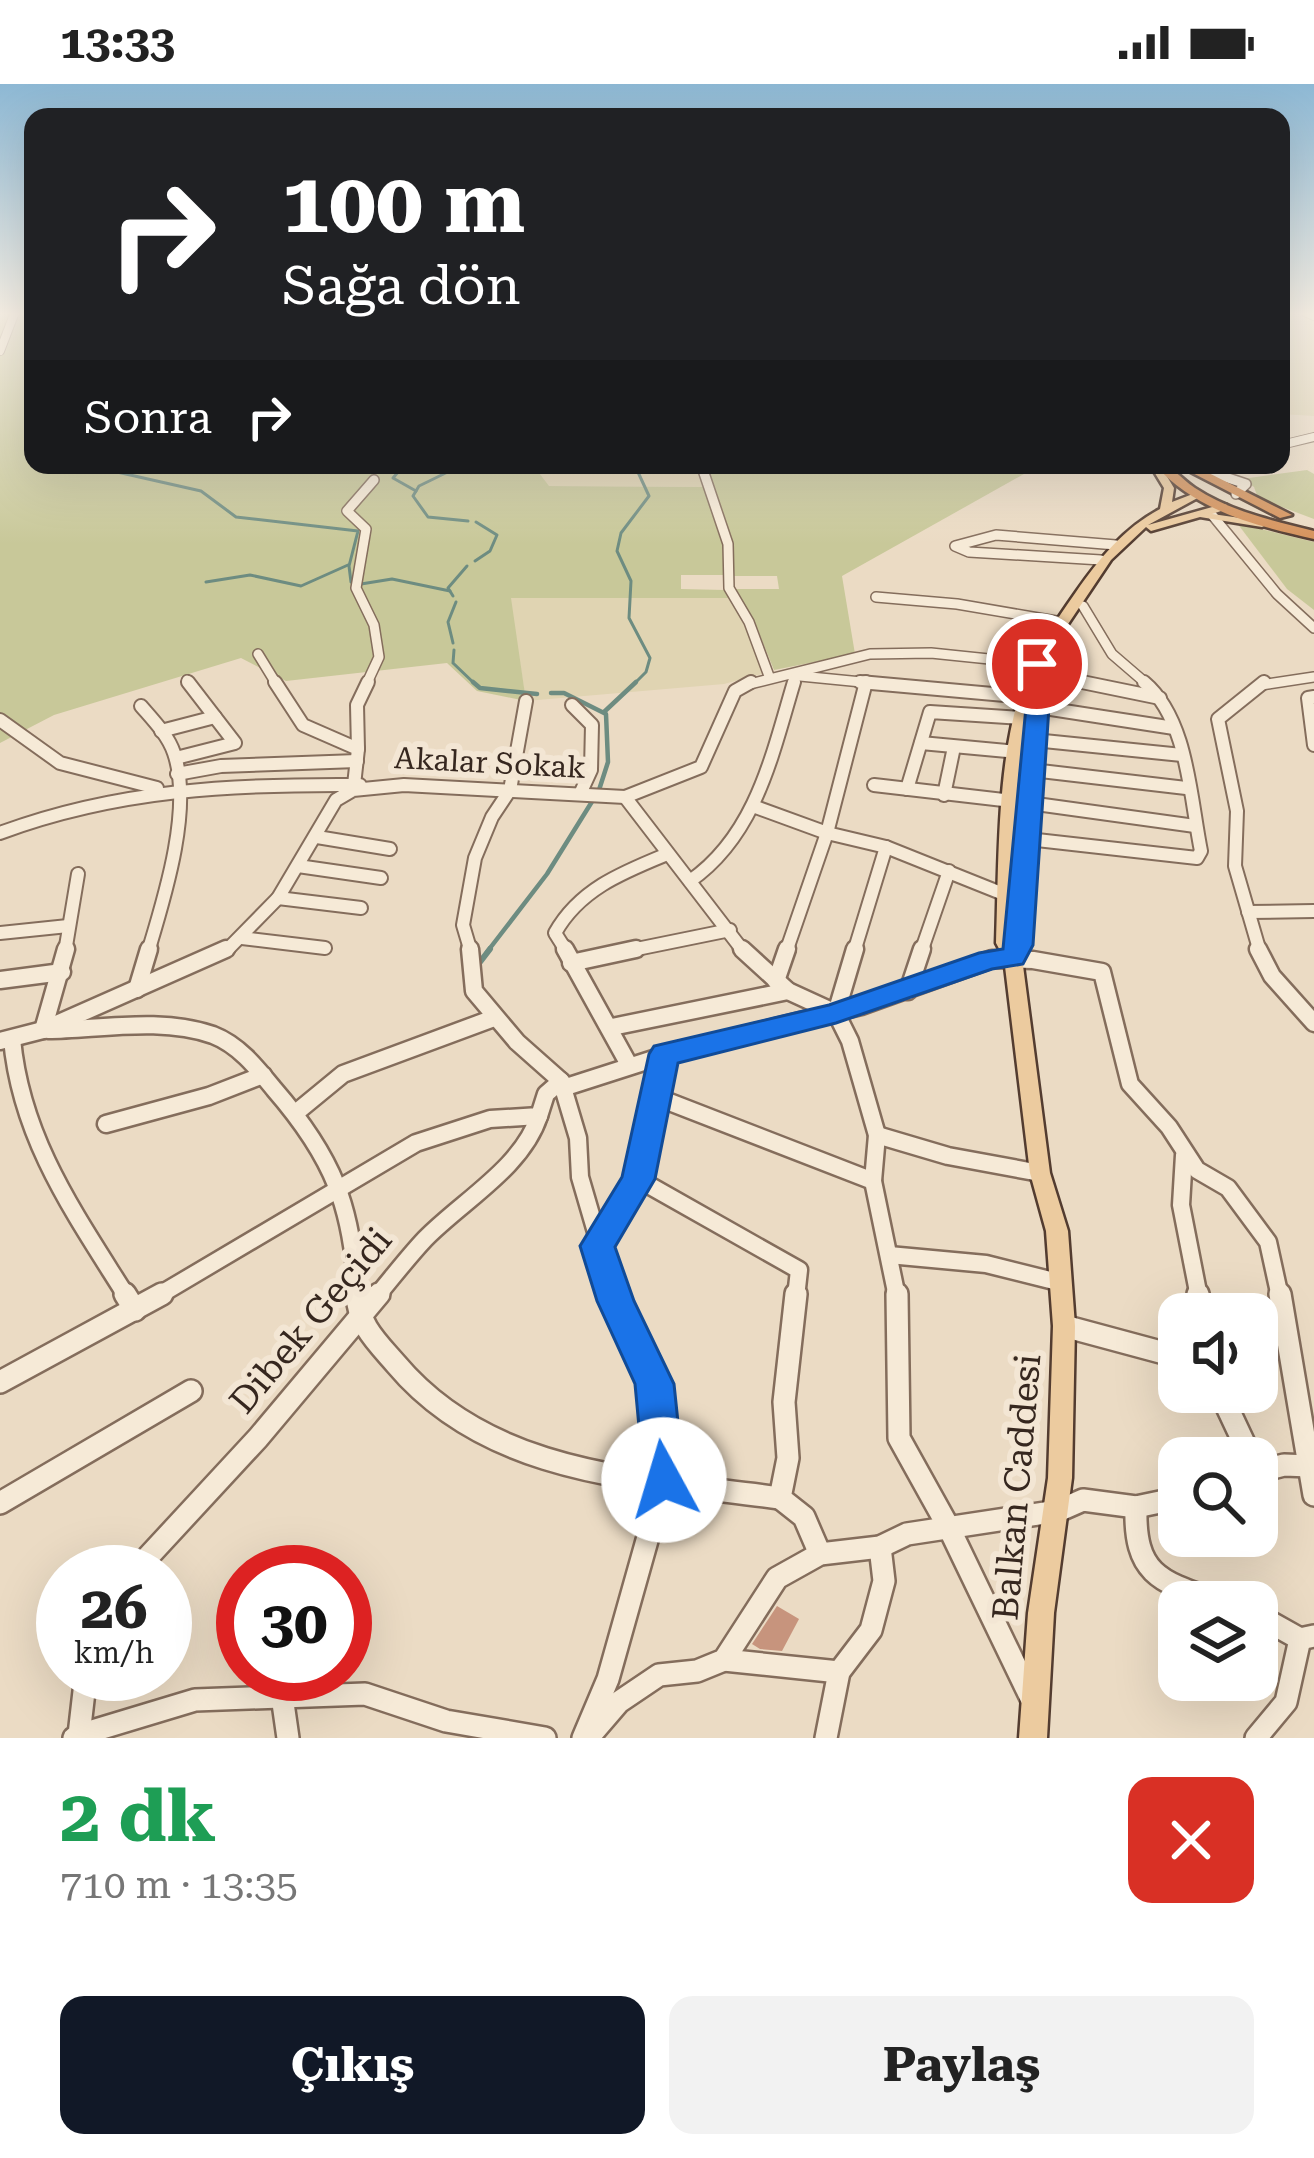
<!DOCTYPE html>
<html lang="tr">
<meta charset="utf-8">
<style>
:root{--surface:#fff;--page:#f2f2f2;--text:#222;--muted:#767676;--accent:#111827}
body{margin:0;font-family:"Roboto Serif",serif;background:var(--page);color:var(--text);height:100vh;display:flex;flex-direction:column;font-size:45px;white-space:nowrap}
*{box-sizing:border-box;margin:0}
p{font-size:39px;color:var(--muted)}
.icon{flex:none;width:66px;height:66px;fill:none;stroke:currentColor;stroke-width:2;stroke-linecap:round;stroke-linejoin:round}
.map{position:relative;height:1654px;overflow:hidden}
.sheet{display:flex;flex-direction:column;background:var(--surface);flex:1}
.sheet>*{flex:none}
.guide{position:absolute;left:24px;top:24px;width:1266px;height:366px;border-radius:24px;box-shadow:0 12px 48px #0002;background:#202124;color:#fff;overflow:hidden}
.controls{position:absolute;left:1158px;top:1209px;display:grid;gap:24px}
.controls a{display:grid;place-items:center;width:120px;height:120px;border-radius:24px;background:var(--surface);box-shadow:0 12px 48px #0002;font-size:60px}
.speed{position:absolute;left:36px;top:1461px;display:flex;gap:24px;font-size:60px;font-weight:700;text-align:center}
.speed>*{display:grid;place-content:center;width:156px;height:156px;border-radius:50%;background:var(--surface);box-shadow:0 12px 48px #0002;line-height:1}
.speed small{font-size:30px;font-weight:400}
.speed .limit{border:18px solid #d22;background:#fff;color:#111}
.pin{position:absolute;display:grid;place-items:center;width:102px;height:102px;color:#fff;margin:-51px;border:6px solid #fff;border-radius:50%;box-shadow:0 3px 12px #0007}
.me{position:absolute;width:132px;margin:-66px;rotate:354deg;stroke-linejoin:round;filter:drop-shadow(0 0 9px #0008)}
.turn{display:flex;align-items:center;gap:42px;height:252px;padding:0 60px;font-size:54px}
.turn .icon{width:156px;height:156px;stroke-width:2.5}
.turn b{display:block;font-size:84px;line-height:102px}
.then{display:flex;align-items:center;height:114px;padding:0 60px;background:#0003;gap:24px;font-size:45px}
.round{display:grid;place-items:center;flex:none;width:126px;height:126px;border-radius:24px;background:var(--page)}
.headline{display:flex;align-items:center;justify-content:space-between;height:204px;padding:0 60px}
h1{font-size:72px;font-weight:700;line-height:90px;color:#1e9e55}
.cta{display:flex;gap:24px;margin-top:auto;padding:24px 60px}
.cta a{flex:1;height:138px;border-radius:24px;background:var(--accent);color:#fff;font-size:48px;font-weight:700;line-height:138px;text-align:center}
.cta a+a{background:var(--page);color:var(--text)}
.status{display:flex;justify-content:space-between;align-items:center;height:84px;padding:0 60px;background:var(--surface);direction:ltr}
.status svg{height:33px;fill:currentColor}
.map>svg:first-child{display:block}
.farmland{fill:#e0d4b2}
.green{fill:#c8c899}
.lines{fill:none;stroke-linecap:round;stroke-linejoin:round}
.stream-far2{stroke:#6d8c81;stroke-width:3}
.stream-far1{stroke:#6d8c81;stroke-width:4.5}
.stream{stroke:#6d8c81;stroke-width:6}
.building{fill:#c7947d}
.minor-far4-casing{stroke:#846d5c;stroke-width:10}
.minor-far3-casing{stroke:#846d5c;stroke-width:12}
.minor-far2-casing{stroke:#846d5c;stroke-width:16}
.minor-far1-casing{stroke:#846d5c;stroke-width:21}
.minor-casing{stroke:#846d5c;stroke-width:26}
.major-casing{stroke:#533c30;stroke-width:5}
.highway-casing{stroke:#533c30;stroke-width:5}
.minor-far4{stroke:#f6ead7;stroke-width:8}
.minor-far3{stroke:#f6ead7;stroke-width:9}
.minor-far2{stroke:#f6ead7;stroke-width:12}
.minor-far1{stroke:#f6ead7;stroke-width:16}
.minor{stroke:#f6ead7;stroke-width:21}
.major{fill:#eccb9f;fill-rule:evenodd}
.highway{fill:#d5925b;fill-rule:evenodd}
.route{fill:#1a73e8;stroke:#114b97;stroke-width:3}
.labels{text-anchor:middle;stroke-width:12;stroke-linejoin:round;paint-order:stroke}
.street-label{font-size:30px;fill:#36271f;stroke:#f3e6d4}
.near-street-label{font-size:36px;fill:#36271f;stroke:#f3e6d4}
</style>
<div class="status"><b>13:33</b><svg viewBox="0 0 49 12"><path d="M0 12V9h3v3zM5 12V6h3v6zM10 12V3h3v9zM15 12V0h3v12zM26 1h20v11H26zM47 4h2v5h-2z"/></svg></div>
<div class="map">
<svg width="1314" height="1654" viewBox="0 0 1314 1654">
<rect width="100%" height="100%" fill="#ebdbc4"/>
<!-- farmland -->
<g class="farmland">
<polygon points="1281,228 1303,228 1314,235 1314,332 1281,330"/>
<polygon points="533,381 695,381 705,403 548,402"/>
<polygon points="510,514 729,514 746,538 765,589 724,600 526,617"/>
</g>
<!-- green -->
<g class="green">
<polygon points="0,228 33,228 33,381 533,381 549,402 705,403 725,460 724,491 681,491 681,505 725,506 729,514 511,514 526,617 477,607 447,579 286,597 241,574 54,631 0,659"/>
<polygon points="704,381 1040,381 842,492 855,570 774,586 754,537 734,505 779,505 777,492 733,492 734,460"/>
<polygon points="1307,386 1314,390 1314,435 1258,414 1254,403 1242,395"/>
<polygon points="1237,439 1314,458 1314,526 1287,505"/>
</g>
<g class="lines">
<!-- stream-far2 -->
<g class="stream-far2">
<polyline points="86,381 201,407 236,433 358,447 349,482 351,498"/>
<polyline points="404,381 393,394 416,407"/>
<polyline points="462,381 419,402 413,412 428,433 468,437"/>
<polyline points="475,477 490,467 497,451 476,438"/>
<polyline points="206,498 250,491 301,502 348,481"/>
<polyline points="361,500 392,495 450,507"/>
<polyline points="453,512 448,504 467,482"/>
<polyline points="453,559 448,538 456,518"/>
<polyline points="454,566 453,579 476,601"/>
<polyline points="633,601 646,588 650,574 629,534 631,497 617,467 621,449 649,412 637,386 642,381"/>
</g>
<!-- stream-far1 -->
<g class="stream-far1">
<polyline points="473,598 480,604 537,610"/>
<polyline points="551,609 564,609 606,630 608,678 599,706"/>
<polyline points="604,628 636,598"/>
<polyline points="487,868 547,790 593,716"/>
</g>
<!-- stream -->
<polyline class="stream" points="480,878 490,865"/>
</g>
<!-- building -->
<polygon class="building" points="777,1522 799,1535 782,1567 760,1565 752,1560"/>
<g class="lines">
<defs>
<g id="minor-far4">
<polyline points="1305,228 1314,232"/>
<polyline points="0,267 15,228"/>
<polyline points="1281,361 1314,353"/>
<polyline points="701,381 705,392"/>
<polyline points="1204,381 1222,392"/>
</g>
<g id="minor-far3">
<polyline points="704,389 728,460 729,504 749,538 769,592"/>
<polyline points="1213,389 1246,400 1236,410"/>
<polyline points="1213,432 1277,510 1314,544"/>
<polyline points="1101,476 969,468 955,462 996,451 1116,461"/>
<polyline points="876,513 957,520 1062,538"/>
<polyline points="1083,522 1112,570 1148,601"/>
<polyline points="258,570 277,601"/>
<polyline points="1047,590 1097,601"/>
<polyline points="790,591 892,601"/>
<polyline points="187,596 190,601"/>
<polyline points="366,601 379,573 374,541 356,504 366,445 347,427 374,396"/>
<polyline points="746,601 870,570 931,569 1037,580"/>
<polyline points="793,601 796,591"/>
<polyline points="1261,601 1314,593"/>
</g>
<g id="minor-far2">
<polyline points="275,598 303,641 358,665 354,701"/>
<polyline points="860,598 1026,613"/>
<polyline points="1082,598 1160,614"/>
<polyline points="1314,613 1308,614 1314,661"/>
<polyline points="572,621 592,641 591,686 580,710"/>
<path d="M141,622C153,636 168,651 174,669C193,724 164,815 148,868"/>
<polyline points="1038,623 1174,644"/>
<polyline points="0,636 60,679 157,704"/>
<polyline points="161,647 215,633"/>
<polyline points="1034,656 1182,671"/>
<polyline points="921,659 1018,668"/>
<polyline points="358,665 357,621 368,598"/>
<polyline points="176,674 235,659 188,598"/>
<polyline points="1032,686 1186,704"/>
<polyline points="177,690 221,682 357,677"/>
<polyline points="874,701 1012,717"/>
<polyline points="907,705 930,628 1022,634"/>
<polyline points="944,711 954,663"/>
<polyline points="625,713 744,868"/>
<polyline points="1029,719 1195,742"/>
<polyline points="753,722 827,749 886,763 1006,811"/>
<path d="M0,749C118,705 236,700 360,701"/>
<polyline points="317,753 390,765"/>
<path d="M1028,755L1197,774L1201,767C1190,713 1188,635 1144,598"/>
<polyline points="298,782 381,794"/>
<path d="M690,797C756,751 772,671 794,598"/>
<polyline points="278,814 361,824"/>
<polyline points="1248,828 1314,827"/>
<polyline points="0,849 68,842"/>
<polyline points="242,854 325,864"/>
<polyline points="65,868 78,790"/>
<polyline points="219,868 229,864 278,814 336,716 353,706 404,701 625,713 701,683 735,607 751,598"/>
<polyline points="471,868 463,841 475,774 492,733 510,706 526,617"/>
<path d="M567,868L555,849C579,806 621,789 665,771"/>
<polyline points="622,868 730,846"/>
<polyline points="786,868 827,749 866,598"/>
<polyline points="854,868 886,763"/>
<polyline points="921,868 949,787"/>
<polyline points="1260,868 1235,782 1237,727 1218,635 1264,598"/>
</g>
<g id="minor-far1">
<polyline points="470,865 474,907 517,958 561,997 578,1054 580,1093 615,1213"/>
<polyline points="565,865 628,979"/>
<polyline points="742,865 788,907 836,929 850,957 877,1051 873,1097 897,1213"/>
<polyline points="1258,865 1272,892 1314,939"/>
<polyline points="571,879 636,865"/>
<polyline points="0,896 62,888"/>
<polyline points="776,897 787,865"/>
<polyline points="137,905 149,865"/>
<polyline points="908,907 922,865"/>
<polyline points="836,929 855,865"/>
<polyline points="612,943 788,907"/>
<polyline points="43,946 66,865"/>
<path d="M48,946C101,945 162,933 213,951C239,961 257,984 274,1005C333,1073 353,1123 357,1213"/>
<path d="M12,955C21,1055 75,1130 127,1213"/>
<polyline points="0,957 43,946 226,865"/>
<polyline points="654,1012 873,1097"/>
<polyline points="298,1027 343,990 494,934"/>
<polyline points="106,1040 209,1012 263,991"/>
<polyline points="877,1051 948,1072 1040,1089"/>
<polyline points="1184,1071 1181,1121 1199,1213"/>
<polyline points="638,1095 799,1186 796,1213"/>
<polyline points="598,1161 638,1095 664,970"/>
<polyline points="889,1171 986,1180 1062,1199"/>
<polyline points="156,1213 416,1059 490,1035 539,1032 546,1010 561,997 566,1003 675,968 861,922 992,875 1033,876 1102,888 1130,1000 1169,1043 1197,1086 1228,1104 1268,1158 1280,1213"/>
<path d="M376,1213C392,1194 408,1173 425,1155C462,1117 522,1084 539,1032"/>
</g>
<g id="minor">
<polyline points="125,1210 135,1226"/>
<path d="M357,1210C358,1241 376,1257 396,1280C491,1393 644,1395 780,1414"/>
<polyline points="796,1210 784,1318 788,1374 780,1414 804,1433 820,1470"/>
<polyline points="897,1210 899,1354 949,1444 1031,1614"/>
<polyline points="1198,1210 1202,1230"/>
<polyline points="1280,1210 1314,1411"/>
<polyline points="1064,1242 1179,1273"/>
<polyline points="0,1298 162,1210"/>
<polyline points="1220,1308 1251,1374"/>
<polyline points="1257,1388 1284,1381 1310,1382"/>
<polyline points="0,1419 191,1307"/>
<path d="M1136,1423C1134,1492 1161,1498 1220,1518"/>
<polyline points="134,1488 258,1354 379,1210"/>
<polyline points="1257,1531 1300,1555 1314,1552"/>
<polyline points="724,1576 839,1588"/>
<polyline points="282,1612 288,1654"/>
<polyline points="79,1651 195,1616 365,1610 446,1637 545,1654"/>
<polyline points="74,1654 79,1651 86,1590"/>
<polyline points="583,1654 608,1595 664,1396 654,1301 614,1210"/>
<polyline points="588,1654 619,1618 659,1591 697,1587 724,1576 777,1494 820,1470 880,1463 907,1450 1058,1427 1083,1416 1136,1423 1179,1414"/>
<polyline points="826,1654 839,1588 871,1546 884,1497 880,1463"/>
<polyline points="1256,1654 1286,1618 1300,1555"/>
</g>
<path id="major" d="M1150,381H1160L1174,404L1172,418L1198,408L1203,411L1148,441L1223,420L1227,421V425L1212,430L1262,437L1268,440L1262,443L1200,433L1151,447L1146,443L1111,476L1056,558L1062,554L1068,558L1045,623L1027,861L1022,874L1050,1089L1068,1147L1075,1242L1072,1394L1054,1529L1047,1654H1019L1028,1529L1048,1394L1053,1242L1046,1147L1030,1089L1004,874L996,859C999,778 996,671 1025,595C1037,564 1057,535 1076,508C1099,475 1124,444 1160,425L1164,404ZM1056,558L1031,623L1013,829C1016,740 1011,638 1056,558Z"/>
<g id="highway">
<path d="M1155,381C1173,381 1180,394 1195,404C1230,427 1273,437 1314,447V455C1256,442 1196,427 1155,381Z"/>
<polygon points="1177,381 1193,381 1292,431 1280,434"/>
</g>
</defs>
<!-- minor-far4 casing -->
<use href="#minor-far4" class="minor-far4-casing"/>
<!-- minor-far3 casing -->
<use href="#minor-far3" class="minor-far3-casing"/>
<!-- minor-far2 casing -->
<use href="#minor-far2" class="minor-far2-casing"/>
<!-- minor-far1 casing -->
<use href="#minor-far1" class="minor-far1-casing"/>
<!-- minor casing -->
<use href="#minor" class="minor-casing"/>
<!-- major casing -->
<use href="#major" class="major-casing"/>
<!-- highway casing -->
<use href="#highway" class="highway-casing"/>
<!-- minor-far4 -->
<use href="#minor-far4" class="minor-far4"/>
<!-- minor-far3 -->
<use href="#minor-far3" class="minor-far3"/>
<!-- minor-far2 -->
<use href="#minor-far2" class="minor-far2"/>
<!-- minor-far1 -->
<use href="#minor-far1" class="minor-far1"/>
<!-- minor -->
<use href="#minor" class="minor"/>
<!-- major -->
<use href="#major" class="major"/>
<!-- highway -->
<use href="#highway" class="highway"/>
</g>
<!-- sky -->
<linearGradient id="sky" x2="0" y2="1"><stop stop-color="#8db8d4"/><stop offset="0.5" stop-color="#f6efe4"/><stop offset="1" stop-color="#f6efe4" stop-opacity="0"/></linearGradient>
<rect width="1314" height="460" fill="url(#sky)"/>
<!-- route -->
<polygon class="route" points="1037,573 1062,582 1049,623 1033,861 1023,880 992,885 836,939 678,979 655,1095 615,1163 634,1217 674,1300 684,1396 678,1409 664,1415 650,1409 644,1396 635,1300 597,1217 580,1162 622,1093 649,970 654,962 829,921 979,869 1003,865 1026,623 1039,587 1027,580"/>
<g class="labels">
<!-- street labels -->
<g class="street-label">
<text transform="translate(490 679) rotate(3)" y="10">Akalar Sokak</text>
</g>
<!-- near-street labels -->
<g class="near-street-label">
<text transform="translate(310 1236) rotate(-50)" y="13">Dibek Geçidi</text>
<text transform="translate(1016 1403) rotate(-85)" y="13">Balkan Caddesi</text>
</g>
</g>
</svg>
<div class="controls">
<a><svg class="icon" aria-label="sound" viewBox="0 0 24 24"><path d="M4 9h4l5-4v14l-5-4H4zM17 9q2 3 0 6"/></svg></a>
<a><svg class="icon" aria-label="search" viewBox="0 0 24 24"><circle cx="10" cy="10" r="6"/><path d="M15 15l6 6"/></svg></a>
<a><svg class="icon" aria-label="layers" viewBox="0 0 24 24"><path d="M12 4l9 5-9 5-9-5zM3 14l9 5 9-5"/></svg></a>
</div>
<div class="speed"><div>26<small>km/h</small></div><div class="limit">30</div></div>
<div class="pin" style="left:1037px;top:580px;background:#d93025"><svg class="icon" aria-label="arrive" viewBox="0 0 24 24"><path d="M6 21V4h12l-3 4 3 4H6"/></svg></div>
<svg class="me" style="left:664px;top:1396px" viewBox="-20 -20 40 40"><circle r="19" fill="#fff"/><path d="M0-13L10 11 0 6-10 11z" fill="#1a73e8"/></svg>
<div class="guide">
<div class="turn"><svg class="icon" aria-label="right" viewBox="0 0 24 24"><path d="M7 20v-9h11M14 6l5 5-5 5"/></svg><div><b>100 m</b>Sağa dön</div></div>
<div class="then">Sonra<svg class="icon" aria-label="right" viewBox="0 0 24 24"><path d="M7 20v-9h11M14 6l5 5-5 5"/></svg></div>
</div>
</div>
<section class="sheet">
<div class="headline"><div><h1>2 dk</h1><p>710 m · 13:35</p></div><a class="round" style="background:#d93025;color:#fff"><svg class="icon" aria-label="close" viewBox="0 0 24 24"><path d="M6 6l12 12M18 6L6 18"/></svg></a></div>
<div class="cta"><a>Çıkış</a><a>Paylaş</a></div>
</section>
